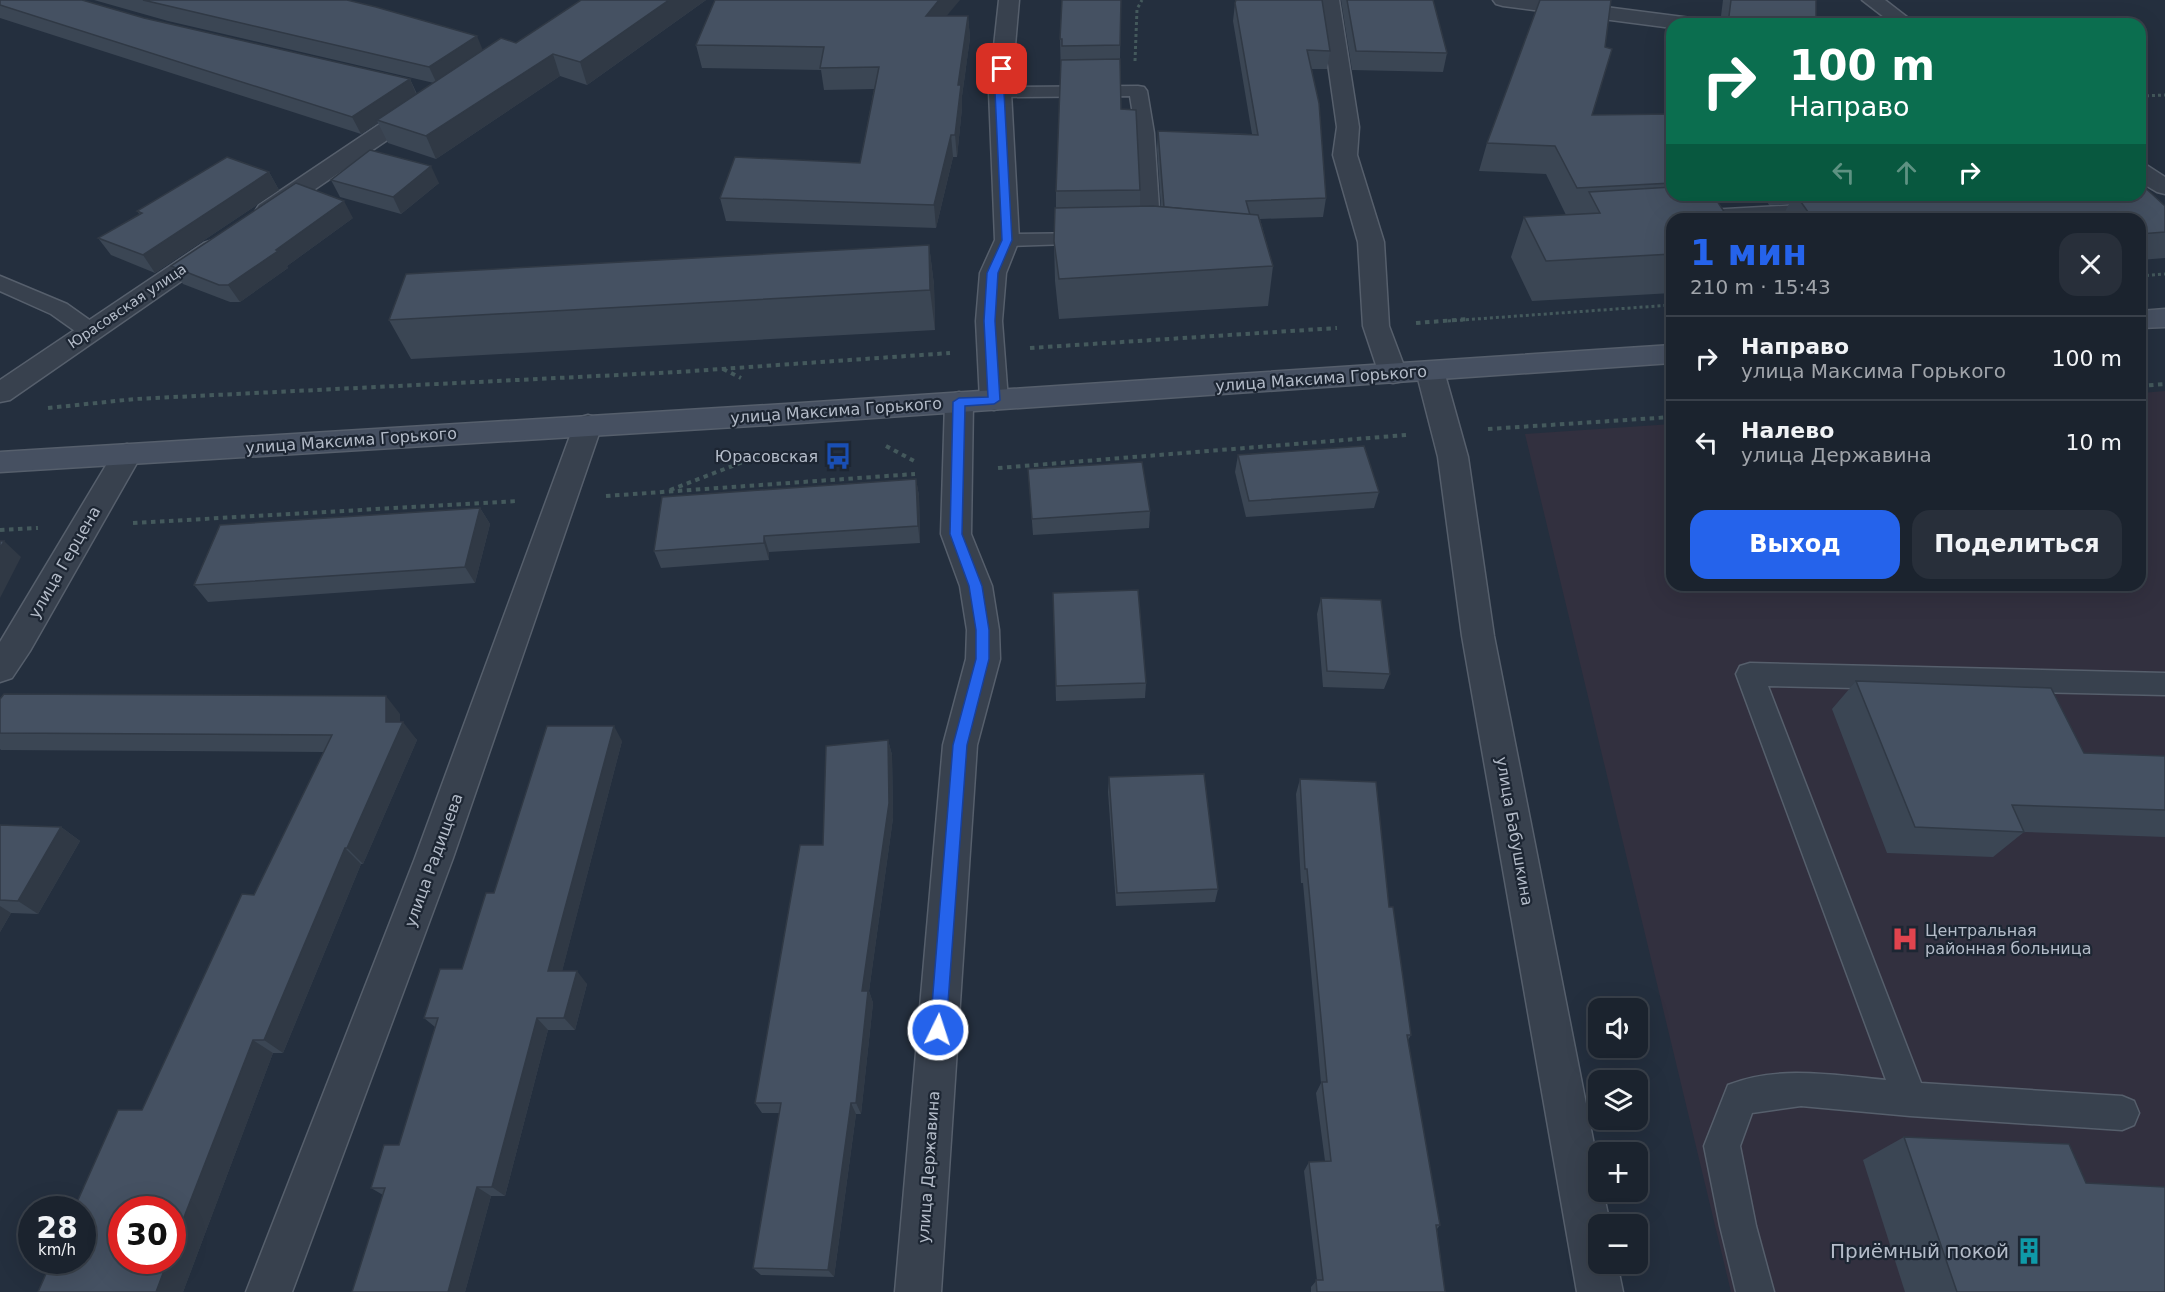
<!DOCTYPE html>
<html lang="ru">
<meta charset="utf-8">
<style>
:root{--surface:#1b232e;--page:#282f3a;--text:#f1f3f6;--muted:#a0a4aa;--line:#39404a;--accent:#2563eb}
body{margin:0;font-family:"DejaVu Sans",sans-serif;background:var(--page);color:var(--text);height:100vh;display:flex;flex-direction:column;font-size:22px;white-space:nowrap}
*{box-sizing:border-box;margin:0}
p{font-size:20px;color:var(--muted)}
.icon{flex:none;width:33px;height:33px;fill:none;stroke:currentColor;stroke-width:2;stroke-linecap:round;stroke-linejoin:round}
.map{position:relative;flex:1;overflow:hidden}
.side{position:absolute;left:1666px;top:213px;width:480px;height:378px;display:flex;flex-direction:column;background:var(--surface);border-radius:18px;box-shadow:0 6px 24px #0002,0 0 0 2px var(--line)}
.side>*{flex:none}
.hud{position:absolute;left:1666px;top:18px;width:480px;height:183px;border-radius:18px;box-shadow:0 6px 24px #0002,0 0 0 2px var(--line);background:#0b6e4f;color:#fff;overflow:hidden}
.buttons{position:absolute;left:1588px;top:998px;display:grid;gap:12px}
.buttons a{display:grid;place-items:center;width:60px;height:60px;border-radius:12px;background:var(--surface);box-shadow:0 6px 24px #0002,0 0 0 2px var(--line);font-size:30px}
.speed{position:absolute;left:18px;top:1196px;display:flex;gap:12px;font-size:30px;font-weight:700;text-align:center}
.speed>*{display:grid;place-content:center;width:78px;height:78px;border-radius:50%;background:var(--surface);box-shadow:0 6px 24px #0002,0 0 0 2px var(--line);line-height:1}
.speed small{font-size:15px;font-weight:400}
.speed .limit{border:9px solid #d22;background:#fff;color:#111}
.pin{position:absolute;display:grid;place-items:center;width:51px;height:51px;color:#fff;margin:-26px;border-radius:12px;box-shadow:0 3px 9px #0006}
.me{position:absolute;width:66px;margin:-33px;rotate:4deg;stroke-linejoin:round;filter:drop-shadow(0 0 4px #0008)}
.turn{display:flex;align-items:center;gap:21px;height:126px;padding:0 24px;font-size:27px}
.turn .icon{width:78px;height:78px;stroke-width:2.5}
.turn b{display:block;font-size:42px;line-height:51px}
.lanes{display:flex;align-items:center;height:57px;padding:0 24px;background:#0003;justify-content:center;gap:30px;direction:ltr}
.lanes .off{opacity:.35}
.round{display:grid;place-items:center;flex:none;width:63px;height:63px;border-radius:18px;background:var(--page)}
.headline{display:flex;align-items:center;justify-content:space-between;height:102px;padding:0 24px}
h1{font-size:36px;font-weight:600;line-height:45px;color:var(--accent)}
.primary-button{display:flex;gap:12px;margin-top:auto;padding:12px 24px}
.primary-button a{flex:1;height:69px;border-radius:18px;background:var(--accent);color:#fff;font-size:24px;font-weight:600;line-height:69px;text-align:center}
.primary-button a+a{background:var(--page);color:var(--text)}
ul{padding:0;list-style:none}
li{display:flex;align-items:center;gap:18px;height:84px;padding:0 24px;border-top:2px solid var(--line)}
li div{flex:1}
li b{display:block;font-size:22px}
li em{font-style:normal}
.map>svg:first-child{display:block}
.medical{fill:#32303f}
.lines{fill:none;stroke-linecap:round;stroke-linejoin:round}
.lane-casing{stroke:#565f6c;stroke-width:3}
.street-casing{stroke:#565f6c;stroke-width:3}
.secondary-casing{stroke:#565f6c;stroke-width:3}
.path-far1{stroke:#44595c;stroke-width:3;stroke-dasharray:3 3;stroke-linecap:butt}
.path{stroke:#44595c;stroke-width:4;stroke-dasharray:4.5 4.5;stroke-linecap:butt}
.lane{fill:#38414e;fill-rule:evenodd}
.street{fill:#38414e;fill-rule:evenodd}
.secondary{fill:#465061;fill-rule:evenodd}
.wall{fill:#3b4654}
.shaded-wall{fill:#303945}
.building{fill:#455162;stroke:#303945;stroke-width:1.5}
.route{fill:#2563eb;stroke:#184099;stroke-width:1.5}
.labels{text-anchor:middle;stroke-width:4.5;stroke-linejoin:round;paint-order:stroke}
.far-street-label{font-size:14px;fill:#b4bcc9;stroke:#1d2633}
.street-label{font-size:16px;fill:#b4bcc9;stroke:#1d2633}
.poi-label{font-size:16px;fill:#b4bcc9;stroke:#1d2633;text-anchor:end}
.near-poi-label{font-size:20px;fill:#b4bcc9;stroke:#1d2633;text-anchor:end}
</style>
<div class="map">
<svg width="2165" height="1292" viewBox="0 0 2165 1292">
<rect width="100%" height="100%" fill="#242f3e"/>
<!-- medical -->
<polygon class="medical" points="2165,391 2165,1292 1731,1292 1525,434 1672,424 1672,585 2140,585 2141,393"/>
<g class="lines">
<defs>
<g id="lane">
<polygon points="1138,86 1144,87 1147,91 1154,133 1161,238 1158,242 1151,244 1141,242 1138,238 1141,234 1136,133 1130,96 1000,97 994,96 991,92 994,88 1000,87"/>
<polygon points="1819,204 1826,206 1829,210 1826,214 1764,219 1681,219 1680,217 1683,213 1690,211"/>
<polygon points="1092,233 1099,235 1102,239 1099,243 1007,246 1000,244 997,240 1000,236 1007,234"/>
<polygon points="0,276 67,304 98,326 101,331 98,336 90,338 82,336 51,314 0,291"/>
<path d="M1750,663L2165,673V695L1768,686L1921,1083L2122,1096L2134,1101L2139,1113L2134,1125L2122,1130L1910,1116L1801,1106L1752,1113L1740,1146L1756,1226L1774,1292H1736L1720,1226L1704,1146L1728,1085C1777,1065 1834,1075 1886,1080L1736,674L1740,666Z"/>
</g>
<g id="street">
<polygon points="999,0 1019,0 1011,92 1019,240 1006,273 1002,321 1008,400 1004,407 994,410 984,407 980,400 976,321 980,273 995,240 989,92"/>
<polygon points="1319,0 1339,0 1359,127 1357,155 1384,242 1389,326 1407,374 1403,381 1393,383 1383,381 1379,374 1363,326 1358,242 1333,155 1337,127"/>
<polygon points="1493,0 1551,0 1691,18 1698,20 1701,24 1672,24 1672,28 1503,6 1496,4"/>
<polygon points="1862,0 1885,0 1916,24 1893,24"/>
<polygon points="419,101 427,103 430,108 427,113 277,215 268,217 259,215 256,210 259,205 411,103"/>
<polygon points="2140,164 2148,166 2165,177 2165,194 2157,192 2140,182"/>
<polygon points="213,240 222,243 226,248 222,253 10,400 0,402 0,380 204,243"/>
<polygon points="1430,362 1440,365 1444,371 1468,457 1494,636 1599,1170 1599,1191 1603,1191 1610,1224 1599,1224 1599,1263 1617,1263 1623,1292 1577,1292 1462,636 1438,457 1416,371 1420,365"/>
<polygon points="959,392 969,395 973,402 971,534 992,586 999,630 1000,659 977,745 941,1292 895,1292 943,745 966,659 967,630 960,586 941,534 945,402 949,395"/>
<polygon points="588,415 598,418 602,425 453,858 292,1292 246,1292 415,858 574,425 578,418"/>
<polygon points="127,444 137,447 142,454 30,651 12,678 0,682 0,642 117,447"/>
</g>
<g id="secondary">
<polygon points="2165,309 2165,327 2140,328 2140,311"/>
<polygon points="1672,345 1672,363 786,424 0,472 0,452 786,404"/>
</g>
</defs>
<!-- lane casing -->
<use href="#lane" class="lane-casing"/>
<!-- street casing -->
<use href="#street" class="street-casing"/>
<!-- secondary casing -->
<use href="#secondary" class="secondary-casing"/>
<!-- path-far1 -->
<g class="path-far1">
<polyline points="1135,61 1137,9 1142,0"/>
<polyline points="2140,96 2165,95"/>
<polyline points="2140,276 2165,274"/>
<polyline points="1448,321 1672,305"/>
</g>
<!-- path -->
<g class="path">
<polyline points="1416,323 1469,319"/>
<polyline points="1030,348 1337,328"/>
<polyline points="723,369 741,378"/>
<polyline points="2140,386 2165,384"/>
<polyline points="48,408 135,399 678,372 950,353"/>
<polyline points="1488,429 1672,417"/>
<polyline points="886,446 916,462"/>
<polyline points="998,468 1406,435"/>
<polyline points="670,490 761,455"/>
<polyline points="606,496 915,474"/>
<polyline points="133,523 517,501"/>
<polyline points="0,530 38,528"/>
</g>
<!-- lane -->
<use href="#lane" class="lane"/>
<!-- street -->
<use href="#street" class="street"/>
<!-- secondary -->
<use href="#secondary" class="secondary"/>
</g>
<!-- wall -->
<g class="wall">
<polygon points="0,0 144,18 410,79 417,94 434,83 168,21 94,0 347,0 483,51 516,43 581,0 706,0 587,85 560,76 436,159 388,143 378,123 361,134 0,18"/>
<polygon points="1121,0 1120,59 1121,109 1140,190 1140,207 1161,207 1157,150 1158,131 1252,134 1233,21 1235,3 1330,51 1327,69 1312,69 1326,198 1323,217 1260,219 1273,266 1268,306 1059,319 1055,281 1054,241 1056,208 1056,191 1061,78 1060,39"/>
<polygon points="1341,0 1433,0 1447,53 1443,72 1352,70"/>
<polygon points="1723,0 1816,0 1816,24 1720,24"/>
<polygon points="947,16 968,16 970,38 962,96 962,108 957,157 953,157 936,228 726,221 720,198 860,163 874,89 824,90 821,70 702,68 696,45"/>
<polygon points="1672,114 1672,293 1532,301 1511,257 1524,217 1566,215 1546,174 1479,171 1487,143 1592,115"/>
<polygon points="269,172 279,190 155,273 111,255 98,238 140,215 137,211"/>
<polygon points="331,180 439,183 401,214 340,197"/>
<polygon points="1763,195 2140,195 2165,206 2165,258 2140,260 2140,219 1781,219 1789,204 1769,205"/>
<polygon points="353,218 287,266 288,268 240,302 230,302 183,284 171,266"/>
<polygon points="929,245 934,285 935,330 411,359 389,320"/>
<polygon points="1238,455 1379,492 1374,508 1246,517 1235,472"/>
<polygon points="1028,469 1150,511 1149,528 1033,535"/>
<polygon points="916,479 919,496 920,543 769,552 769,560 661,568 654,551"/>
<polygon points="480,508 490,524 475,583 208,602 194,585"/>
<polygon points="1053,593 1146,683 1145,698 1056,701"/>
<polygon points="1321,598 1390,674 1384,689 1323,687 1317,614"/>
<polygon points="1856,681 2084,753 2165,756 2165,837 2024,832 1993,857 1887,853 1832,709"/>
<polygon points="0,699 400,714 400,722 417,740 363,864 361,864 283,1053 273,1053 183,1292 142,1110 254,895 324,752 1,750 0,749"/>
<polygon points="888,740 892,755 893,818 869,991 873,1003 861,1114 856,1114 834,1277 761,1275 753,1268 780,1113 762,1113 755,1103 823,845"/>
<polygon points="622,741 562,971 587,984 575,1030 548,1030 505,1196 491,1196 465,1292 352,1292 383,1195 371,1188 399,1145 435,1027 424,1018 462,969 494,893"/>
<polygon points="1109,777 1218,889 1215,902 1116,906 1108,792"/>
<polygon points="1300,779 1389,907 1411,1035 1408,1040 1440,1225 1437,1229 1445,1292 1311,1292 1311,1287 1317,1280 1304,1171 1309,1162 1325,1161 1316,1093 1321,1083 1303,883 1301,883 1296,794"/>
<polygon points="0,825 61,827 80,841 38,914 11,913 0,932"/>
<polygon points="1904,1137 2086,1183 2165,1292 1905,1292 1863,1160"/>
</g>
<!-- shaded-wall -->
<g class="shaded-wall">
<polygon points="669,0 706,0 587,85 580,62"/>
<polygon points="939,0 960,0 928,38 926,16"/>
<polygon points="968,16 970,38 962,96 962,108 957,157 955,135 958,85"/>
<polygon points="477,36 484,53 437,84 429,67"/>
<polygon points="553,54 560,76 436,159 426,136"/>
<polygon points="410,79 417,96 377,120 378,123 361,134 352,117"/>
<polygon points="951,135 953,157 936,228 934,205"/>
<polygon points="431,166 439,183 401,214 393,197"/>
<polygon points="269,172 279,190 155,273 143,255"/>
<polygon points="344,201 353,218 287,266 288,268 240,302 228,285 276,250"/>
<polygon points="929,245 934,285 935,330 930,290"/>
<polygon points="916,479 919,496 920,543 918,526"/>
<polygon points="480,508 490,524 475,583 465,567"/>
<polygon points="764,536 769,552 769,560 764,543"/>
<polygon points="4,541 21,557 0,598 0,548"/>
<polygon points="386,696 400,714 400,729 403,722 417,740 363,864 347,848"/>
<polygon points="614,726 622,741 559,983 548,971"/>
<polygon points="888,740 892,755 893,818 869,991 873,1003 861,1114 856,1103 862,991"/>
<polygon points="61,827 80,841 38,914 18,901"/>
<polygon points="345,848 361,864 283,1053 264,1040"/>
<polygon points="0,906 11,913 0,932"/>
<polygon points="577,971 587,984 575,1030 564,1018"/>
<polygon points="537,1018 548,1030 505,1196 492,1187"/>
<polygon points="253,1040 273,1053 183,1292 156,1292 168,1260 172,1260 172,1248"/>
<polygon points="851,1103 856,1114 834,1277 828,1270"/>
<polygon points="477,1187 491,1196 465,1292 448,1292"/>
</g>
<!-- building -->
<g class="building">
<polygon points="0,0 82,0 144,18 410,79 352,117 0,5"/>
<polygon points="143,0 347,0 376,7 477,36 429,67"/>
<polygon points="581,0 669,0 580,62 553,54 426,136 377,120 501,38 516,43"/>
<polygon points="715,0 939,0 926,16 968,16 958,85 961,85 955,135 951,135 934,205 720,198 735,157 860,163 879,67 820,68 824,47 696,45"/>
<polygon points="1062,0 1121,0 1120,45 1062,46 1062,39 1060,39"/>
<polygon points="1236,0 1322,0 1330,51 1307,50 1319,103 1326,198 1246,201 1250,215 1164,207 1158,131 1258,135 1235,3"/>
<polygon points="1347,0 1433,0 1447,53 1356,51"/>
<polygon points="1540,0 1611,0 1605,47 1612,49 1592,115 1672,114 1672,183 1577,188 1555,146 1487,143"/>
<polygon points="1731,0 1816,0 1816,24 1728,24"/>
<polygon points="1120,59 1121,109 1136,110 1140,190 1056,191 1061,60"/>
<polygon points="370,150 431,166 393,197 331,180"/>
<polygon points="227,157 269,172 143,255 98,238 142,213 137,211"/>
<polygon points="296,183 344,201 276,250 278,251 228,285 219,285 171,266"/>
<polygon points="2140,183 2165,206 2165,232 2140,234 2140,219 1813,219 1796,195 2140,195"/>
<polygon points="1672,187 1672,195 1713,195 1729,219 1672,219 1672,254 1546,261 1524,217 1600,213 1589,192"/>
<polygon points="1153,206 1258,215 1273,266 1059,279 1054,241 1055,208"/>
<polygon points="929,245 930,290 389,320 406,274"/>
<polygon points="1364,446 1379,492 1249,501 1238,455"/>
<polygon points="1142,462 1150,511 1032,519 1028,469"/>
<polygon points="916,479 918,526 764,536 764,543 654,551 662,497"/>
<polygon points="480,508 465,567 194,585 220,525"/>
<polygon points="0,541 4,541 0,548"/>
<polygon points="1138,590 1146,683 1056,686 1053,593"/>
<polygon points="1321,598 1381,600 1390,674 1327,671"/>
<polygon points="1856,681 2051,688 2084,753 2165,756 2165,810 2012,805 2024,832 1915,827"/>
<polygon points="4,694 386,696 386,722 403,722 347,848 345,848 264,1040 253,1040 172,1248 172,1209 122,1209 122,1260 168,1260 156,1292 38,1292 52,1260 82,1260 82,1209 74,1209 118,1110 142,1110 242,894 254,895 332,735 0,733 0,699"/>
<polygon points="547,726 614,726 548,971 577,971 564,1018 537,1018 492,1187 477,1187 448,1292 352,1292 385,1188 371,1188 384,1145 399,1145 438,1018 424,1018 440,969 462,969 486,893 494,893"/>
<polygon points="888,740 889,803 862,991 868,991 856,1103 851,1103 828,1270 753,1268 781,1103 755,1103 800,845 823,845 826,746"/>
<polygon points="1204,774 1218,889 1117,893 1109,777"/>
<polygon points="1300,779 1376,782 1389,907 1393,907 1411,1035 1407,1035 1440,1225 1436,1225 1445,1292 1317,1292 1316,1280 1323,1280 1309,1162 1331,1161 1322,1082 1327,1082 1307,869 1305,869"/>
<polygon points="0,825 61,827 18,901 0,900"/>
<polygon points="1904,1137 2069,1144 2086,1183 2165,1187 2165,1292 1957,1292"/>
</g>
<!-- route -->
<polygon class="route" points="1002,66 1007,69 1004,92 1012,240 998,273 995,321 1000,400 994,404 965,406 962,534 982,586 989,630 989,659 967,745 946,1030 944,1036 938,1039 932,1036 930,1030 953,745 976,659 976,630 969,586 950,534 953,402 959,398 988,397 984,321 987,273 1002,240 995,92 998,69"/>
<!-- icons -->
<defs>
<symbol id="bus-bare" viewBox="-9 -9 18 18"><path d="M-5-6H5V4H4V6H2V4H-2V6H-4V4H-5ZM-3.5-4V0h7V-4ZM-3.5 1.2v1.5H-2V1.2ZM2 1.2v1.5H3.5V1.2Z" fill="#1a4fb4" stroke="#1d2633" stroke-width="2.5" paint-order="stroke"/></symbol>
<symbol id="hospital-bare" viewBox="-9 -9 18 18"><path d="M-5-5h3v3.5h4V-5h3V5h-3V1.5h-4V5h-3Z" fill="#e0444e" stroke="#1d2633" stroke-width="2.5" paint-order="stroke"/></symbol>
<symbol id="building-bare" viewBox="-9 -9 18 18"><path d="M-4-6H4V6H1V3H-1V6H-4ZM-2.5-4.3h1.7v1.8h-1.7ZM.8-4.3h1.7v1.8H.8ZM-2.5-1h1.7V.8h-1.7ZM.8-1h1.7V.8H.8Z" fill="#0f9aa8" stroke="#1d2633" stroke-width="2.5" paint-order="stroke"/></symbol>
</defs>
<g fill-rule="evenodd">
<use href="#bus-bare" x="819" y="437" width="38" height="38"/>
<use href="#hospital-bare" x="1886" y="920" width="38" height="38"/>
<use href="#building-bare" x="2010" y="1232" width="38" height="38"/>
</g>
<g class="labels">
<!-- far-street labels -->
<g class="far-street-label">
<text transform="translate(127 306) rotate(-34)" y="5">Юрасовская улица</text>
</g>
<!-- street labels -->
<g class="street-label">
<text transform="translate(1321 378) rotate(-4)" y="6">улица Максима Горького</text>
<text transform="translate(836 410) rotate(-4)" y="6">улица Максима Горького</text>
<text transform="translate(351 440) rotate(-4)" y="6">улица Максима Горького</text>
<text transform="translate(64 562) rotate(-60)" y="6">улица Герцена</text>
<text transform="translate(1515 831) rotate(80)" y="6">улица Бабушкина</text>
<text transform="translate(433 860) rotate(-70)" y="6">улица Радищева</text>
<text transform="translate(928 1167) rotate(-86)" y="6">улица Державина</text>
</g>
<!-- poi labels -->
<g class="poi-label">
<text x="818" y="462">Юрасовская</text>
<text x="1925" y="936" text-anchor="start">Центральная<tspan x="1925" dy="18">районная больница</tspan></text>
</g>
<!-- near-poi labels -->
<g class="near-poi-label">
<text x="2009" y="1258">Приёмный покой</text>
</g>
</g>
</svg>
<div class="buttons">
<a><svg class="icon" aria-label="sound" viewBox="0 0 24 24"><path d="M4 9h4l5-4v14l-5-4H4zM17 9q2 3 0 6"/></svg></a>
<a><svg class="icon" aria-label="layers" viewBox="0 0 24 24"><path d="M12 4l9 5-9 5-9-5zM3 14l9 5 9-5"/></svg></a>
<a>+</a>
<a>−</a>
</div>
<div class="speed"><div>28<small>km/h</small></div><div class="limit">30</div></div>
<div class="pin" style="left:1002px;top:69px;background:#d93025"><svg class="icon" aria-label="arrive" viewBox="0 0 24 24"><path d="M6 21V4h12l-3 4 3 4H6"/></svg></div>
<svg class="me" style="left:938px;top:1030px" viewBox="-20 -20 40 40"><circle r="17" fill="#2563eb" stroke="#fff" stroke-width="3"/><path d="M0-11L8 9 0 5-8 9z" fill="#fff"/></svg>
<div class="hud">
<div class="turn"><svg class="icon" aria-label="right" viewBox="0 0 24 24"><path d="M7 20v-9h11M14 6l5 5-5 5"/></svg><div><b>100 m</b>Направо</div></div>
<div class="lanes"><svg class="icon off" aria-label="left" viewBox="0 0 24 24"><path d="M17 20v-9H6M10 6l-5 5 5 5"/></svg><svg class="icon off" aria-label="ahead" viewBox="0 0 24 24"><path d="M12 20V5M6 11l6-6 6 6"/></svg><svg class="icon" aria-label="right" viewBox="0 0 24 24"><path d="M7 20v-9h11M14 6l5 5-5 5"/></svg></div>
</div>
<section class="side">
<div class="headline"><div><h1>1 мин</h1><p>210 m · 15:43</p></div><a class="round"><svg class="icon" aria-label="close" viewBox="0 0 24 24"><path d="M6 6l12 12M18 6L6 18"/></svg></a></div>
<ul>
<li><svg class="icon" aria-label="right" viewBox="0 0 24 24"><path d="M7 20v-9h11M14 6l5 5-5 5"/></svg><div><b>Направо</b><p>улица Максима Горького</p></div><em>100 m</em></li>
<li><svg class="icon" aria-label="left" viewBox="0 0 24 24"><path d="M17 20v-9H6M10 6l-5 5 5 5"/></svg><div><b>Налево</b><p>улица Державина</p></div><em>10 m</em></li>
</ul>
<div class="primary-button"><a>Выход</a><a>Поделиться</a></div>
</section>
</div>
